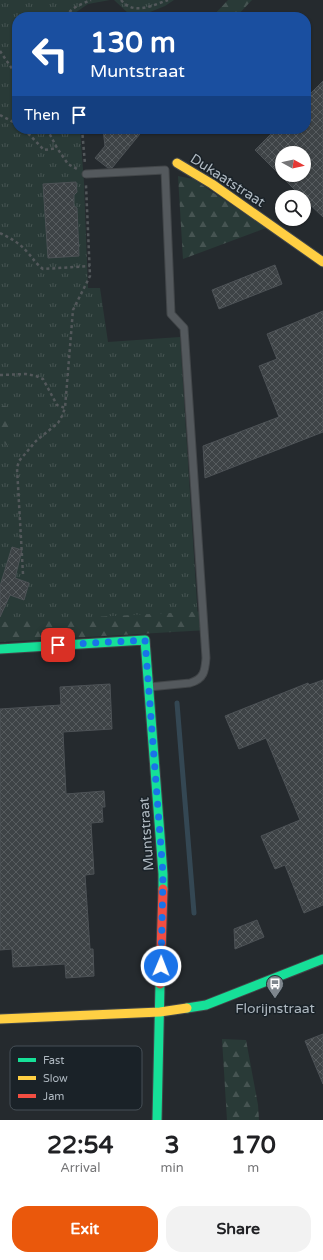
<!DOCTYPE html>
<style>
:root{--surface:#fff;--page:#f2f2f2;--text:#202124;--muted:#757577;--accent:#ea580c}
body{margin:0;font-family:"Varela Round",sans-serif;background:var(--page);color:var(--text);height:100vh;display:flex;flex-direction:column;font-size:15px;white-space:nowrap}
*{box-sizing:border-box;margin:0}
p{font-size:13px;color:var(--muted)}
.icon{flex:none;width:22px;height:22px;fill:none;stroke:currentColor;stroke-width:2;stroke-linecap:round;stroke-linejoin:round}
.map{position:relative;height:1120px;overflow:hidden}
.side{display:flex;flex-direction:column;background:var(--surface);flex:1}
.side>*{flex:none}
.top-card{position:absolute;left:12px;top:12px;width:299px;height:122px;border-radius:16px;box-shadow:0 1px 3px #0004;background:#1a4fa0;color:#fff;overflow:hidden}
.needle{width:26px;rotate:98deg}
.controls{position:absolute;left:275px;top:146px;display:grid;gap:8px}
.controls a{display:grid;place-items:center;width:36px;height:36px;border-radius:50%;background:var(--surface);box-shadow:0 1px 3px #0004;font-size:20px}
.pin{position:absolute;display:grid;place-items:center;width:34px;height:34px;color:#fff;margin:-17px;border-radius:8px;box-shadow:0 2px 6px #0006}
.me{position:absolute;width:44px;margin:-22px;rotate:1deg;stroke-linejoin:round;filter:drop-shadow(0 0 3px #0008)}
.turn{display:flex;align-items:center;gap:14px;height:84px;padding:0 12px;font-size:18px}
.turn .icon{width:52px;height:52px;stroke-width:2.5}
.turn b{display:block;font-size:28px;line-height:34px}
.then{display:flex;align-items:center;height:38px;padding:0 12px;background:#0003;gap:8px;font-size:15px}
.eta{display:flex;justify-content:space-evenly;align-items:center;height:68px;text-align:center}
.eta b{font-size:24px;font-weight:700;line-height:28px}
.button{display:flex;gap:8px;margin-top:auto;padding:8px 12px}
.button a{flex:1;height:46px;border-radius:16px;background:var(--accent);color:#fff;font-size:16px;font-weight:700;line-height:46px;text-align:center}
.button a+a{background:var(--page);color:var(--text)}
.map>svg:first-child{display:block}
.grass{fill:url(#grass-tufts)}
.forest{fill:url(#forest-firs)}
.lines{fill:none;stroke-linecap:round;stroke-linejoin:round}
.stream{stroke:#344753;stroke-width:5}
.building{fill:url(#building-cross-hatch);stroke:#4d5256;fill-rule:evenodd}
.lane-casing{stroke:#424649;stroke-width:9}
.fast-casing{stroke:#424649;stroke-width:11}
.slow-casing{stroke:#424649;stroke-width:11}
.jam-casing{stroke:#424649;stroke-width:11}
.path{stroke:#53585b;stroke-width:2.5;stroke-dasharray:3 3;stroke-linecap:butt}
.lane{stroke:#54595d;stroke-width:7}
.fast{stroke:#16e098;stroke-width:9}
.slow{stroke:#ffcf43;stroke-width:9}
.jam{stroke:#f24e42;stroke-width:9}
.route{stroke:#1a73e8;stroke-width:7;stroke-dasharray:0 12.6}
.labels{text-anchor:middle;stroke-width:3;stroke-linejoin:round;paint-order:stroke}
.street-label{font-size:14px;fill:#aeb8c0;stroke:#1a2228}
.poi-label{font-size:14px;fill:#aeb8c0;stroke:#1a2228}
.key{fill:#1a2228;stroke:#464f56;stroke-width:1}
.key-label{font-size:11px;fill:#aeb8c0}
</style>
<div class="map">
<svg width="323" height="1120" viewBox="0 0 323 1120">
<defs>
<pattern id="grass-tufts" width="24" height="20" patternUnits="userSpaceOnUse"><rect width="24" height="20" fill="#293a37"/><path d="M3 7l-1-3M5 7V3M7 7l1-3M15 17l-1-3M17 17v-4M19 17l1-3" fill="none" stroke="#465452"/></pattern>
<pattern id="forest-firs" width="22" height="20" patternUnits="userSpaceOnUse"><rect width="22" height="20" fill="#293a37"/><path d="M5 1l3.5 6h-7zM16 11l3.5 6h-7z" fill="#465452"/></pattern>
<pattern id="building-cross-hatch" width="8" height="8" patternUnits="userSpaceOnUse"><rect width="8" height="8" fill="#3e4346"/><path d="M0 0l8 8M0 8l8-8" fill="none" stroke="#575c5f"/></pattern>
</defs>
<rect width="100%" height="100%" fill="#252a2e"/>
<!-- grass -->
<g class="grass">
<polygon points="0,0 110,0 88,4 72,15 72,17 17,17 17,129 80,129 84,183 88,288 100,288 108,342 180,337 198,619 0,635"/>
<polygon points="114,0 174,0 165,6 145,14 129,14"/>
</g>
<!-- forest -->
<g class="forest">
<polygon points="228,0 252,0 236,17 212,17"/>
<polygon points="178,176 193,179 266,228 183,259"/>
<polygon points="0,405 9,407 8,447 0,437"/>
<polygon points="207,611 208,630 0,642 0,622"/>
<polygon points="222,1039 246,1040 258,1105 259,1120 227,1120"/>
</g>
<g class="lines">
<!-- stream -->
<polyline class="stream" points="177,703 194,913"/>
</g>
<!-- building -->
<g class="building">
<path d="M323,81V217L304,199V197H302L255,150L276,129H306V98ZM282,153H304V175H282Z"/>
<polygon points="103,129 144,129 112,168 108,168 95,158 105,146"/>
<polygon points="76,182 77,192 74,195 74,206 77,208 79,256 48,258 43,184"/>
<polygon points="275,265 282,284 219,309 212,290"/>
<polygon points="323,311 323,432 205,478 203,446 279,417 259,366 277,359 267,334"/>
<polygon points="12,547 22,550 15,578 29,583 24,600 10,595 0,617 0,586"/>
<polygon points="323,680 323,905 304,913 285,865 275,869 261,836 300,820 266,738 239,749 225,716 308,683 309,685"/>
<polygon points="110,684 112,729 63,732 66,794 104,791 105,807 102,807 103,822 91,823 94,874 85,875 90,949 93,949 94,976 66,978 65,964 13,967 12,949 0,950 0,709 61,705 60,687"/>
<polygon points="257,920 264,937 235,949 234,929"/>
<polygon points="323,1034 323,1084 305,1041"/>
</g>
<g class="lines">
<defs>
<path id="lane" d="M86,174L165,170L171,314L184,328L206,658C205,671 204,679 190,683L149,687"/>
<g id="fast">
<polyline points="0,649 145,640 163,874 163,889"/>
<polyline points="187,1008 206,1005 323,959"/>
<polyline points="157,1120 160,984"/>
</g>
<g id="slow">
<polyline points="177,163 212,184 323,262"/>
<polyline points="0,1019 160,1012 187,1008"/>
</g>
<polyline id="jam" points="160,984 163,889"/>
</defs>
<!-- lane casing -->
<use href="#lane" class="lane-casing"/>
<!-- fast casing -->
<use href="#fast" class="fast-casing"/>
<!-- slow casing -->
<use href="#slow" class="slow-casing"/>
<!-- jam casing -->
<use href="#jam" class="jam-casing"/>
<!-- path -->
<g class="path">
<path d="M121,0C134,16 153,5 168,0"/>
<path d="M66,17C71,7 82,4 91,0"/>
<polyline points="0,51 17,76"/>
<polyline points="0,115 17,124"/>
<polyline points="24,129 44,150 57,148"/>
<polyline points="47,129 57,148 68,164 77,169"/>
<polyline points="82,129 85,164"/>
<path d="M0,233C10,238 20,243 27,252C33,258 36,264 43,269L90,266"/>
<polyline points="0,375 26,374 36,376 43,379 57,405 65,408 73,310 90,276 86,185"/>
<polyline points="23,574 17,468 19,461 36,441 58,423 62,416 65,408"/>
</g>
<!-- lane -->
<use href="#lane" class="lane"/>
<!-- fast -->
<use href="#fast" class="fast"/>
<!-- slow -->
<use href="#slow" class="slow"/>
<!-- jam -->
<use href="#jam" class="jam"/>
</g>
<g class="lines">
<!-- route -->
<polyline class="route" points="58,645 145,640 163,874 161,966"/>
</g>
<!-- icons -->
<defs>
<symbol id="bus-pin" viewBox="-11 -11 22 30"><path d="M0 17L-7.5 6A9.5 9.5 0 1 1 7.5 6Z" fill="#7e868d" stroke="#1a2228"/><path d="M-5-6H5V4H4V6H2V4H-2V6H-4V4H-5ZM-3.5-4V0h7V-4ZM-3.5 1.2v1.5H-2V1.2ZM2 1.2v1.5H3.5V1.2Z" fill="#fff"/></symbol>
</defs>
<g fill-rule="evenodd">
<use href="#bus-pin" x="265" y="974" width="20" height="27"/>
</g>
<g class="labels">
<!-- street labels -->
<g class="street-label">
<text transform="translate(228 180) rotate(33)" y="5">Dukaatstraat</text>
<text transform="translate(146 834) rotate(-94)" y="5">Muntstraat</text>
</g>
<!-- poi labels -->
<g class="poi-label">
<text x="275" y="1013">Florijnstraat</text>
</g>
</g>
<!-- legend -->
<rect x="10" y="1046" width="132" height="64" rx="6" class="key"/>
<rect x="18" y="1058" width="18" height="4" fill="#16e098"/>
<rect x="18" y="1076" width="18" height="4" fill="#ffcf43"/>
<rect x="18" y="1094" width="18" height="4" fill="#f24e42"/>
<g class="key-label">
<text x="43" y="1064">Fast</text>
<text x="43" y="1082">Slow</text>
<text x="43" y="1100">Jam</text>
</g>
</svg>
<div class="controls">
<a><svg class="needle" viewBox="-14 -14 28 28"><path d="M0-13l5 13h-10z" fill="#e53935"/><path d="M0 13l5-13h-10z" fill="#757577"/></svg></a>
<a><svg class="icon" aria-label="search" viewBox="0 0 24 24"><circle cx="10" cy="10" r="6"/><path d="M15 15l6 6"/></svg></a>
</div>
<div class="pin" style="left:58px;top:645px;background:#d93025"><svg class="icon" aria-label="arrive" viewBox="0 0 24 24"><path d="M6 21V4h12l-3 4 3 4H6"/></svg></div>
<svg class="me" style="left:161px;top:966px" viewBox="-20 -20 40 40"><circle r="17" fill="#1a73e8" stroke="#fff" stroke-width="3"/><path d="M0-11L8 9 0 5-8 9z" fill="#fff"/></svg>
<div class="top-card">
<div class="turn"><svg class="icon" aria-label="left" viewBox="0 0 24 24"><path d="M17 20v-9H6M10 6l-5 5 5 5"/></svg><div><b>130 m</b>Muntstraat</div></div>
<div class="then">Then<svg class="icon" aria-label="arrive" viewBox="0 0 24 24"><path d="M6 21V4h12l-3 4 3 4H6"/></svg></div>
</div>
</div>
<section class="side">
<div class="eta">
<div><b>22:54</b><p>Arrival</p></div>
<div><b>3</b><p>min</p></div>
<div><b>170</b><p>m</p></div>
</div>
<div class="button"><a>Exit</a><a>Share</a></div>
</section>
